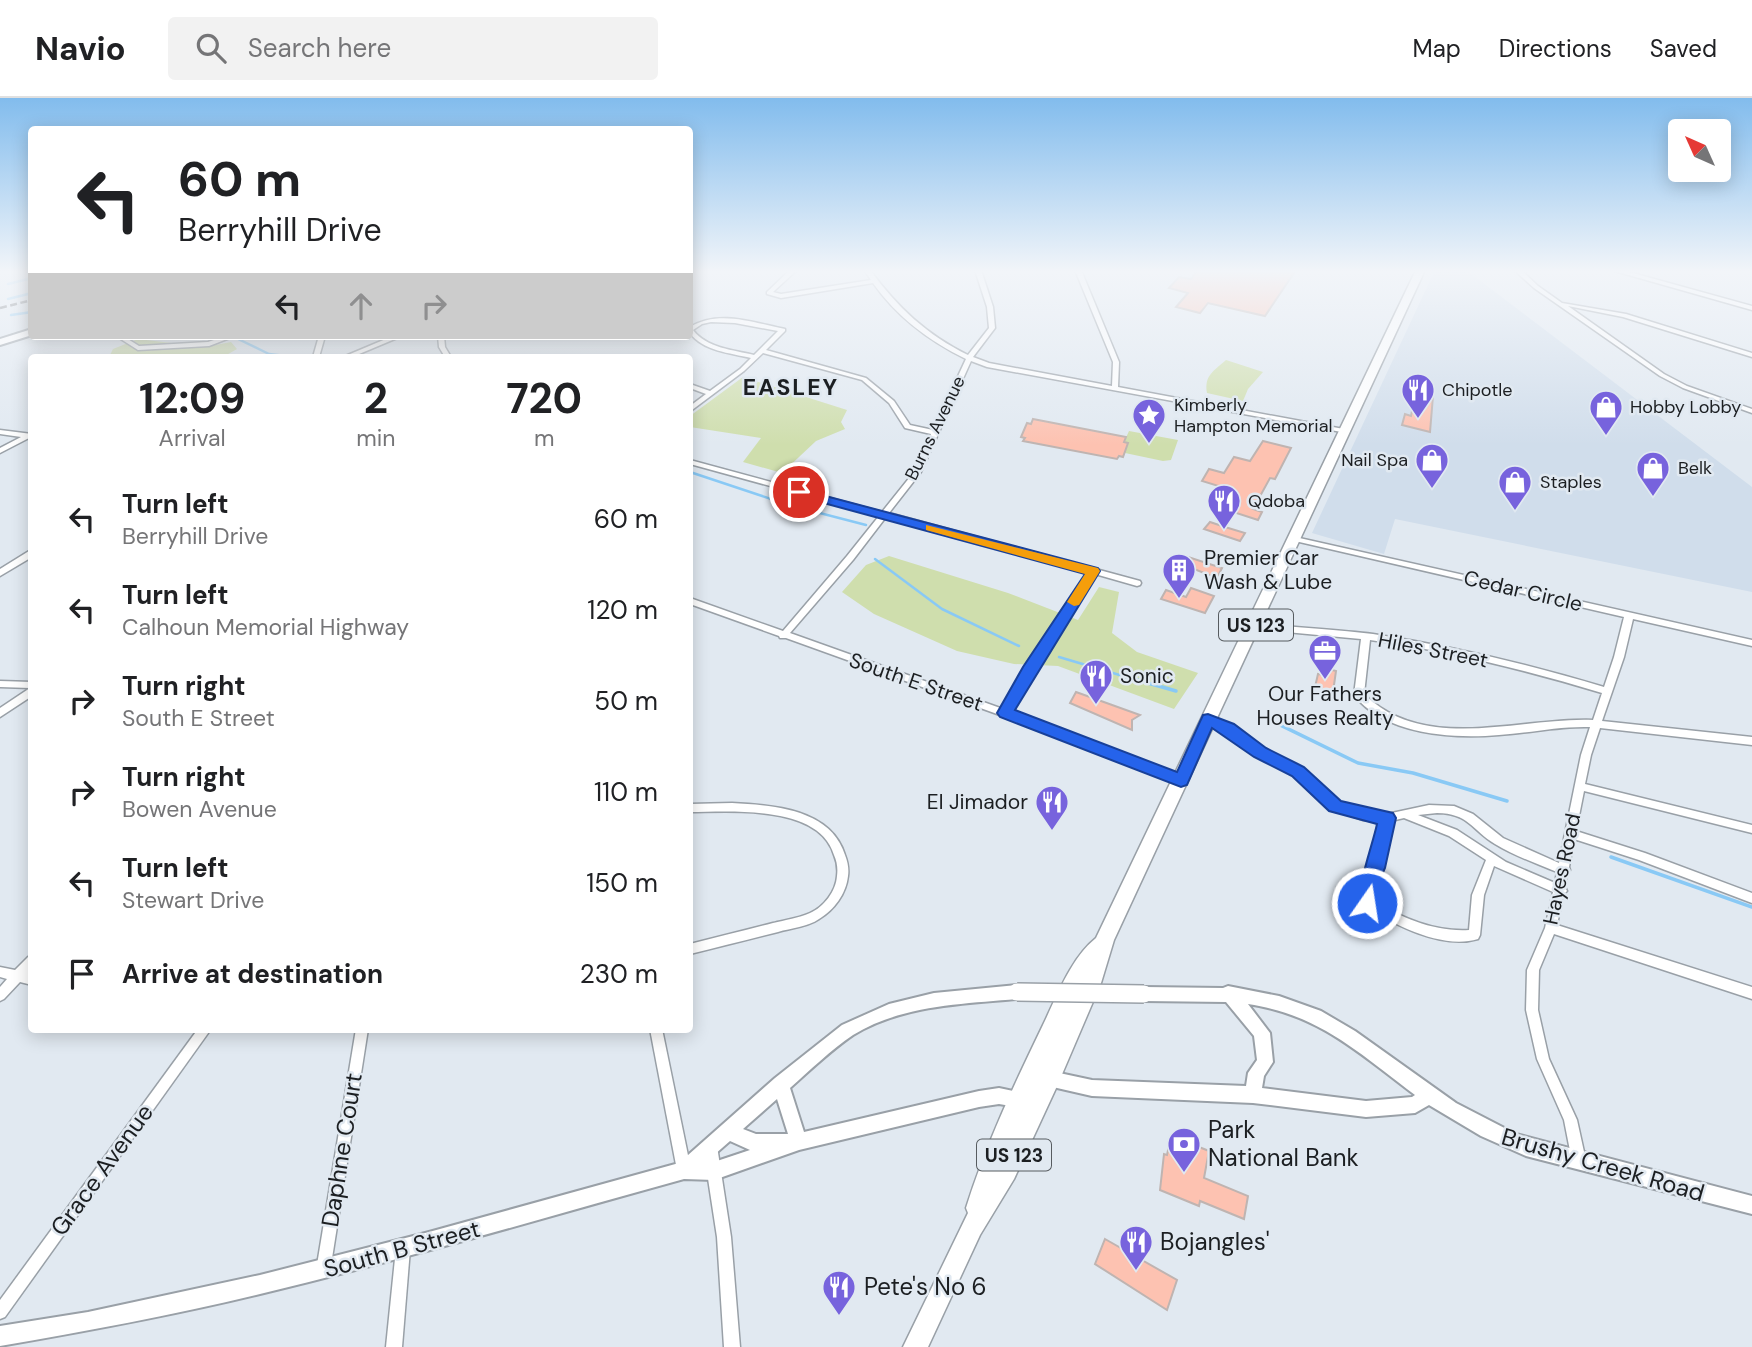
<!DOCTYPE html>
<style>
:root{--surface:#fff;--page:#f2f2f2;--text:#202124;--muted:#757577;--line:#e0e0e0}
body{margin:0;font-family:"DM Sans",sans-serif;background:var(--page);color:var(--text);height:100vh;display:flex;flex-direction:column;font-size:26px;white-space:nowrap}
*{box-sizing:border-box;margin:0}
p{font-size:23px;color:var(--muted)}
.icon{flex:none;width:38px;height:38px;fill:none;stroke:currentColor;stroke-width:2;stroke-linecap:round;stroke-linejoin:round}
.map{position:relative;flex:1;overflow:hidden}
.details{position:absolute;left:28px;top:256px;width:665px;height:679px;display:flex;flex-direction:column;background:var(--surface);border-radius:7px;box-shadow:0 4px 18px #0003}
.details>*{flex:none}
.top-card{position:absolute;left:28px;top:28px;width:665px;height:214px;border-radius:7px;box-shadow:0 4px 18px #0003;background:#fff;color:var(--text);overflow:hidden}
.needle{width:46px;rotate:315deg}
.fabs{position:absolute;left:1668px;top:21px;display:grid;gap:14px}
.fabs a{display:grid;place-items:center;width:63px;height:63px;border-radius:7px;background:var(--surface);box-shadow:0 4px 18px #0003;font-size:35px}
.pin{position:absolute;display:grid;place-items:center;width:60px;height:60px;color:#fff;margin:-30px;border:4px solid #fff;border-radius:50%;box-shadow:0 2px 7px #0007}
.me{position:absolute;width:77px;margin:-38px;rotate:13deg;stroke-linejoin:round;filter:drop-shadow(0 0 5px #0008)}
.turn{display:flex;align-items:center;gap:24px;height:147px;padding:0 35px;font-size:32px}
.turn .icon{width:91px;height:91px;stroke-width:2.5}
.turn b{display:block;font-size:49px;line-height:60px}
.lanes{display:flex;align-items:center;height:66px;padding:0 35px;background:#0003;justify-content:center;gap:35px;direction:ltr}
.lanes .off{opacity:.35}
.eta{display:flex;justify-content:space-evenly;align-items:center;height:119px;text-align:center}
.eta b{font-size:42px;font-weight:700;line-height:49px}
ul{padding:0;list-style:none}
li{display:flex;align-items:center;gap:21px;height:91px;padding:0 35px}
li div{flex:1}
li b{display:block;font-size:26px}
li em{font-style:normal}
header{display:flex;align-items:center;gap:42px;box-sizing:border-box;height:98px;padding:0 35px;background:var(--surface);border-bottom:2px solid var(--line)}
header strong{font-size:33px}
nav{display:flex;gap:38px;margin-inline-start:auto;font-size:24px}
.search{width:490px;height:63px;background:var(--page);display:flex;align-items:center;gap:18px;box-sizing:border-box;padding:0 24px;border-radius:7px;color:var(--muted);font-size:26px}
.map>svg:first-child{display:block}
.built{fill:#d0ddeb}
.green{fill:#cfdead}
.lines{fill:none;stroke-linecap:round;stroke-linejoin:round}
.stream-far1{stroke:#89c9f5;stroke-width:2.5}
.stream{stroke:#89c9f5;stroke-width:3.5}
.building{fill:#fdc2b1;stroke:#bfb4b1;stroke-width:2}
.minor-casing{stroke:#99a0a7;stroke-width:3}
.tertiary-casing{stroke:#99a0a7;stroke-width:4}
.secondary-casing{stroke:#99a0a7;stroke-width:4}
.trunk-casing{stroke:#99a0a7;stroke-width:3}
.minor{fill:#fff;fill-rule:evenodd}
.tertiary{fill:#fff;fill-rule:evenodd}
.secondary{fill:#fff;fill-rule:evenodd}
.trunk{fill:#fff;fill-rule:evenodd}
.rail{stroke:#5a5e63;stroke-width:2.5;stroke-dasharray:7 3.5;stroke-linecap:butt}
.tertiary-bridge-casing{stroke:#99a0a7;stroke-width:20;stroke-linecap:butt}
.tertiary-bridge{stroke:#fff;stroke-width:17}
.route{fill:#2563eb;stroke:#184099;stroke-width:2}
.slow{fill:#f59e0b}
.labels{text-anchor:middle;stroke-width:5;stroke-linejoin:round;paint-order:stroke}
.far-poi-label{font-size:18px;fill:#1c1f22;stroke:#e1e9f1;text-anchor:start}
.far-street-label{font-size:18px;fill:#1c1f22;stroke:#e1e9f1}
.shield{fill:#e1e9f1;stroke:#575c60;stroke-width:2}
.shield-label{font-size:19px;font-weight:bold;fill:#1c1f22}
.poi-label{font-size:21px;fill:#1c1f22;stroke:#e1e9f1;text-anchor:start}
.street-label{font-size:21px;fill:#1c1f22;stroke:#e1e9f1}
.far-district-label{font-size:23px;font-weight:bold;letter-spacing:2px;fill:#1c1f22;stroke:#e1e9f1}
.near-poi-label{font-size:24px;fill:#1c1f22;stroke:#e1e9f1;text-anchor:start}
.near-street-label{font-size:24px;fill:#1c1f22;stroke:#e1e9f1}
</style>
<header>
<strong>Navio</strong>
<div class="search"><svg class="icon" aria-label="search" viewBox="0 0 24 24"><circle cx="10" cy="10" r="6"/><path d="M15 15l6 6"/></svg>Search here</div>
<nav><a>Map</a><a>Directions</a><a>Saved</a></nav>
</header>
<div class="map">
<svg width="1752" height="1249" viewBox="0 0 1752 1249">
<rect width="100%" height="100%" fill="#e1e9f1"/>
<!-- built -->
<polygon class="built" points="1435,172 1466,172 1752,389 1752,494 1395,421 1384,456 1312,435"/>
<!-- green -->
<g class="green">
<polygon points="138,241 205,249 231,244 237,251 223,259 109,259 113,251"/>
<path d="M1226,262L1263,274L1248,291L1243,303L1207,295C1204,277 1214,273 1226,262Z"/>
<polygon points="743,279 847,312 841,324 845,331 816,343 782,375 743,364 761,340 690,329 690,318"/>
<polygon points="1129,333 1178,342 1171,362 1163,363 1125,355 1128,345 1124,344"/>
<polygon points="889,458 1008,495 1078,522 1099,489 1119,494 1112,535 1137,554 1198,575 1174,611 1058,568 1014,566 957,553 874,516 842,494 866,467"/>
</g>
<g class="lines">
<!-- stream-far1 -->
<g class="stream-far1">
<polyline points="8,186 32,180"/>
<polyline points="8,201 32,195"/>
<polyline points="11,217 32,214"/>
<polyline points="236,240 269,256 294,259"/>
<polyline points="690,374 789,407 866,427"/>
<polyline points="875,461 942,511 1019,548"/>
<polyline points="1059,559 1133,581"/>
</g>
<!-- stream -->
<g class="stream">
<polyline points="1127,579 1176,593"/>
<polyline points="1264,619 1358,665 1413,675 1507,703"/>
<polyline points="1611,759 1752,809"/>
</g>
</g>
<!-- building -->
<g class="building">
<polygon points="1198,172 1296,172 1265,218 1208,205 1200,215 1176,209 1188,195 1169,190 1179,179 1191,181"/>
<polygon points="1416,292 1433,298 1430,334 1402,327 1405,316 1411,318"/>
<polygon points="1033,321 1126,339 1124,344 1128,345 1123,359 1119,358 1117,361 1023,343 1025,340 1021,339 1027,325 1031,326"/>
<polygon points="1263,343 1291,350 1275,381 1270,380 1253,411 1262,414 1258,422 1224,411 1235,393 1202,383 1209,371 1224,375 1234,359 1250,363"/>
<polygon points="1210,424 1225,429 1245,435 1240,443 1204,431"/>
<polygon points="1185,458 1222,470 1217,480 1181,466"/>
<polygon points="1191,490 1214,498 1205,515 1161,501 1166,492 1186,499"/>
<polygon points="1324,570 1336,573 1333,594 1315,589 1318,576 1323,577"/>
<polygon points="1076,594 1140,617 1132,622 1132,632 1070,605"/>
<polygon points="1171,1038 1209,1053 1204,1080 1248,1098 1244,1121 1200,1103 1199,1108 1160,1092 1164,1056 1167,1057"/>
<polygon points="1105,1141 1177,1182 1167,1212 1095,1166"/>
</g>
<g class="lines">
<defs>
<g id="minor">
<path d="M790,172H797L773,194L781,196L871,182L864,172H870C897,209 927,237 968,257L989,230L987,209L975,172H981L993,209L995,230L973,259L989,265L1112,288L1113,264L1075,172H1081L1119,264L1118,289L1349,332V334L1347,335L987,269L971,263L921,374L889,415L1140,483L1141,485L1140,487L1137,488L1095,476L1032,574L1011,613L1185,679L1186,682L1185,685H1177L1047,634L786,540H780L779,538L690,506V500L783,533L847,458L879,418L690,366V362L882,414L914,374L931,336L905,330L889,305L862,282L763,255L744,273L692,312L690,313V308L706,296L690,290V286L710,293L740,271L751,260C730,255 703,253 690,235V229C719,211 754,225 785,231V233L766,252L866,280L894,303L910,327L933,332L966,261C929,243 897,219 873,185L781,200L767,196V194ZM711,224L735,225L778,233L754,257C734,252 706,250 693,232L702,226ZM886,419L1088,474L1025,571L1003,611L790,535L853,462Z"/>
<polygon points="1514,172 1521,172 1538,188 1562,205 1626,216 1752,255 1752,259 1623,219 1568,208 1664,276 1687,288 1752,311 1752,315 1683,290 1660,278 1534,190"/>
<polygon points="1611,172 1622,172 1752,208 1752,212"/>
<polygon points="116,238 123,238 139,248 208,244 226,238 235,238 209,248 138,252"/>
<polygon points="319,238 325,238 319,259 313,259"/>
<polygon points="393,238 402,238 352,259 343,259"/>
<polygon points="438,238 444,238 445,249 451,259 445,259 439,249"/>
<polygon points="0,332 32,336 32,340 29,340 0,355 0,350 21,339 0,336"/>
<path d="M1292,439H1295L1752,542V548L1633,521L1624,559L1602,623L1752,639V647L1600,630L1591,657L1585,686L1752,727V735L1584,693L1576,733L1645,755L1752,795V805L1639,762L1574,741L1569,769L1570,772C1567,778 1563,786 1567,793L1563,797L1557,827L1752,889V901L1554,836L1539,872L1538,912L1549,961L1577,1022L1586,1063L1584,1068L1579,1070L1574,1068L1572,1063L1564,1022L1537,961L1526,912L1527,872L1545,830L1553,794L1494,768L1484,797L1480,837L1478,841C1441,852 1394,826 1363,808L1361,805L1367,775L1381,724L1363,722L1331,711L1294,677L1257,658L1225,634L1205,624L1203,621L1208,617L1231,628L1263,652L1302,671L1339,705L1363,714L1387,716L1429,707L1454,708L1473,716L1503,740L1559,765L1581,657L1590,629C1559,628 1530,635 1499,637C1453,641 1385,637 1354,597L1361,541L1266,532L1252,530L1251,528L1255,525C1294,530 1334,531 1373,536C1451,548 1528,566 1604,589L1614,559L1624,519L1295,443H1292ZM1370,542C1449,553 1526,572 1602,595L1593,622C1519,619 1425,656 1364,596ZM1437,715C1468,715 1472,732 1495,746C1514,758 1536,765 1557,774L1555,785L1506,764L1457,732L1418,717ZM1404,720L1449,738L1486,762L1472,797L1469,832C1434,834 1403,820 1373,803L1377,775L1391,723Z"/>
<polygon points="29,453 32,453 32,459 0,478 0,471"/>
<polygon points="0,583 32,584 32,598 0,619 0,610 30,590 0,589"/>
<path d="M732,705C773,707 831,711 845,757C848,765 849,771 848,778C846,796 834,812 819,821C808,829 791,830 778,834C749,841 719,849 690,856V846C718,839 746,832 773,825C785,822 799,820 810,815C824,809 836,793 837,778C838,770 837,764 834,757C819,706 730,714 690,714V706Z"/>
<polygon points="32,858 32,872 28,876 32,876 32,887 20,884 4,901 0,903 0,889 7,881 0,879 0,869 15,872 28,859"/>
<polygon points="198,931 211,931 5,1219 0,1221 0,1202"/>
<polygon points="356,931 368,931 330,1173 328,1178 323,1180 318,1178 316,1173"/>
<polygon points="650,931 662,931 691,1072 689,1077 684,1079 679,1077 677,1072"/>
<polygon points="710,1041 715,1043 717,1048 731,1139 740,1249 724,1249 717,1139 703,1048 705,1043"/>
<polygon points="403,1144 408,1146 410,1151 402,1249 386,1249 396,1151 398,1146"/>
</g>
<g id="tertiary">
<path d="M1017,887L1022,889L1025,894L1022,899L1017,901C962,906 902,907 853,937C831,952 810,972 790,990L804,1034L979,993L999,990L1023,995L1025,1001L1023,1007L1017,1009L999,1006L979,1009L799,1052L714,1082L684,1081C543,1120 402,1162 260,1196C174,1217 87,1233 0,1248V1228L88,1214L260,1177L429,1134L679,1065L775,980L842,927L889,906L934,895ZM777,1001L788,1036H756L743,1031ZM730,1043L750,1052L714,1064H706Z"/>
<path d="M1228,888L1279,898L1321,913L1355,933L1456,1005L1516,1036L1752,1098V1116L1526,1058L1481,1038L1429,1007L1415,1015L1366,1019L1253,1005L1092,998L1044,987L1042,981L1044,975L1050,973L1092,982L1246,988L1248,975L1257,962L1254,938L1226,904L1144,903L1139,901L1136,896L1139,891L1144,889L1223,890ZM1248,906C1320,917 1359,955 1415,997L1412,999L1366,1003L1262,990L1264,978L1273,964L1270,935Z"/>
</g>
<polygon id="secondary" points="32,231 32,237 0,247 0,241"/>
<path id="trunk" d="M1416,172H1425L1114,842L1101,885L1057,988L1014,1081L980,1137L928,1249H903L968,1115L966,1110C986,1046 1014,987 1043,927C1057,898 1071,860 1096,840Z"/>
</defs>
<!-- minor casing -->
<use href="#minor" class="minor-casing"/>
<!-- tertiary casing -->
<use href="#tertiary" class="tertiary-casing"/>
<!-- secondary casing -->
<use href="#secondary" class="secondary-casing"/>
<!-- trunk casing -->
<use href="#trunk" class="trunk-casing"/>
<!-- minor -->
<use href="#minor" class="minor"/>
<!-- tertiary -->
<use href="#tertiary" class="tertiary"/>
<!-- secondary -->
<use href="#secondary" class="secondary"/>
<!-- trunk -->
<use href="#trunk" class="trunk"/>
<!-- rail -->
<polyline class="rail" points="0,210 32,202"/>
<defs>
<polyline id="tertiary-bridge" points="1017,894 1144,896"/>
</defs>
<!-- tertiary-bridge casing -->
<use href="#tertiary-bridge" class="tertiary-bridge-casing"/>
<!-- tertiary-bridge -->
<use href="#tertiary-bridge" class="tertiary-bridge"/>
</g>
<!-- sky -->
<linearGradient id="sky" x2="0" y2="1"><stop stop-color="#82bced"/><stop offset="0.5" stop-color="#f2f5f9"/><stop offset="1" stop-color="#f2f5f9" stop-opacity="0"/></linearGradient>
<rect width="1752" height="347" fill="url(#sky)"/>
<!-- route -->
<path class="route" d="M799,391L1098,470L1100,473L1015,612L1177,674L1203,617L1208,616L1234,626L1266,650L1304,669L1341,703L1393,715L1396,720L1385,770L1376,790L1374,811H1361C1354,796 1373,746 1377,726L1329,713L1292,678L1254,659L1212,630L1187,687L1181,689L1000,619L997,615L1023,569L1085,476L794,397V392Z"/>
<!-- slow -->
<polygon class="slow" points="926,427 1098,470 1100,473 1079,507 1074,508 1067,504 1085,476 926,432"/>
<!-- icons -->
<defs>
<symbol id="restaurant-pin" viewBox="-11 -11 22 30"><path d="M0 17L-7.5 6A9.5 9.5 0 1 1 7.5 6Z" fill="#7763dd" stroke="#e1e9f1"/><path d="M-5-6h1v4h1v-4h1v4h1v-4h1v5L-1.5 .5V6h-2V.5L-5-1ZM5-6V6H3V1.5H1.5Q1.5-4 5-6Z" fill="#fff"/></symbol>
<symbol id="shop-pin" viewBox="-11 -11 22 30"><path d="M0 17L-7.5 6A9.5 9.5 0 1 1 7.5 6Z" fill="#7763dd" stroke="#e1e9f1"/><path d="M-5-2.5h2.3a2.7 3.5 0 0 1 5.4 0H5L5.5 6h-11ZM-1.5-2.5h3a1.5 2.3 0 0 0-3 0Z" fill="#fff"/></symbol>
<symbol id="sight-pin" viewBox="-11 -11 22 30"><path d="M0 17L-7.5 6A9.5 9.5 0 1 1 7.5 6Z" fill="#7763dd" stroke="#e1e9f1"/><path d="M0-6L1.8-2.2L6-1.7L2.9 1.2L3.7 5.4L0 3.3L-3.7 5.4L-2.9 1.2L-6-1.7L-1.8-2.2Z" fill="#fff"/></symbol>
<symbol id="building-pin" viewBox="-11 -11 22 30"><path d="M0 17L-7.5 6A9.5 9.5 0 1 1 7.5 6Z" fill="#7763dd" stroke="#e1e9f1"/><path d="M-4-6H4V6H1V3H-1V6H-4ZM-2.5-4.3h1.7v1.8h-1.7ZM.8-4.3h1.7v1.8H.8ZM-2.5-1h1.7V.8h-1.7ZM.8-1h1.7V.8H.8Z" fill="#fff"/></symbol>
<symbol id="office-pin" viewBox="-11 -11 22 30"><path d="M0 17L-7.5 6A9.5 9.5 0 1 1 7.5 6Z" fill="#7763dd" stroke="#e1e9f1"/><path d="M-6-3h4V-5.5h4V-3h4V5H-6ZM-1-4.5V-3h2v-1.5ZM-6 0V1H6V0Z" fill="#fff"/></symbol>
<symbol id="bank-pin" viewBox="-11 -11 22 30"><path d="M0 17L-7.5 6A9.5 9.5 0 1 1 7.5 6Z" fill="#7763dd" stroke="#e1e9f1"/><path d="M-6-4H6V4H-6ZM0-2.3a2.3 2.3 0 1 0 0 4.6a2.3 2.3 0 1 0 0-4.6Z" fill="#fff"/></symbol>
</defs>
<g fill-rule="evenodd">
<use href="#restaurant-pin" x="1399" y="273" width="38" height="52"/>
<use href="#shop-pin" x="1587" y="290" width="38" height="52"/>
<use href="#sight-pin" x="1130" y="298" width="38" height="52"/>
<use href="#shop-pin" x="1413" y="343" width="38" height="52"/>
<use href="#shop-pin" x="1634" y="351" width="38" height="52"/>
<use href="#shop-pin" x="1496" y="365" width="38" height="52"/>
<use href="#restaurant-pin" x="1205" y="384" width="38" height="52"/>
<use href="#building-pin" x="1160" y="453" width="38" height="52"/>
<use href="#office-pin" x="1306" y="534" width="38" height="52"/>
<use href="#restaurant-pin" x="1077" y="559" width="38" height="52"/>
<use href="#restaurant-pin" x="1033" y="685" width="38" height="52"/>
<use href="#bank-pin" x="1165" y="1027" width="38" height="52"/>
<use href="#restaurant-pin" x="1117" y="1125" width="38" height="52"/>
<use href="#restaurant-pin" x="820" y="1170" width="38" height="52"/>
</g>
<g class="labels">
<!-- far-poi labels -->
<g class="far-poi-label">
<text x="1442" y="298">Chipotle</text>
<text x="1174" y="313">Kimberly<tspan x="1174" dy="21">Hampton Memorial</tspan></text>
<text x="1630" y="315">Hobby Lobby</text>
<text x="1408" y="368" text-anchor="end">Nail Spa</text>
<text x="1678" y="376">Belk</text>
<text x="1540" y="390">Staples</text>
<text x="1248" y="409">Qdoba</text>
</g>
<!-- far-street labels -->
<g class="far-street-label">
<text transform="translate(935 330) rotate(-64)" y="6">Burns Avenue</text>
</g>
<!-- shield labels -->
<g class="shield">
<rect x="1219" y="511.5" width="74" height="31" rx="5"/>
<rect x="977" y="1041.5" width="74" height="31" rx="5"/>
</g>
<g class="shield-label">
<text x="1256" y="534">US 123</text>
<text x="1014" y="1064">US 123</text>
</g>
<!-- poi labels -->
<g class="poi-label">
<text x="1204" y="467">Premier Car<tspan x="1204" dy="24">Wash &amp; Lube</tspan></text>
<text x="1120" y="585">Sonic</text>
<text x="1325" y="603" text-anchor="middle">Our Fathers<tspan x="1325" dy="24">Houses Realty</tspan></text>
<text x="1028" y="711" text-anchor="end">El Jimador</text>
</g>
<!-- street labels -->
<g class="street-label">
<text transform="translate(1523 493) rotate(13)" y="7">Cedar Circle</text>
<text transform="translate(1433 552) rotate(11)" y="7">Hiles Street</text>
<text transform="translate(916 584) rotate(19)" y="7">South E Street</text>
<text transform="translate(1562 771) rotate(-78)" y="7">Hayes Road</text>
</g>
<!-- far-district labels -->
<g class="far-district-label">
<text x="791" y="297">EASLEY</text>
</g>
<!-- near-poi labels -->
<g class="near-poi-label">
<text x="1208" y="1040">Park<tspan x="1208" dy="28">National Bank</tspan></text>
<text x="1160" y="1152">Bojangles'</text>
<text x="864" y="1197">Pete's No 6</text>
</g>
<!-- near-street labels -->
<g class="near-street-label">
<text transform="translate(342 1052) rotate(-81)" y="8">Daphne Court</text>
<text transform="translate(1603 1067) rotate(16)" y="8">Brushy Creek Road</text>
<text transform="translate(102 1072) rotate(-54)" y="8">Grace Avenue</text>
<text transform="translate(402 1151) rotate(-15)" y="8">South B Street</text>
</g>
</g>
</svg>
<div class="fabs">
<a><svg class="needle" viewBox="-14 -14 28 28"><path d="M0-13l5 13h-10z" fill="#e53935"/><path d="M0 13l5-13h-10z" fill="#757577"/></svg></a>
</div>
<div class="pin" style="left:799px;top:394px;background:#d93025"><svg class="icon" aria-label="arrive" viewBox="0 0 24 24"><path d="M6 21V4h12l-3 4 3 4H6"/></svg></div>
<svg class="me" style="left:1367px;top:805px" viewBox="-20 -20 40 40"><circle r="17" fill="#2563eb" stroke="#fff" stroke-width="3"/><path d="M0-11L8 9 0 5-8 9z" fill="#fff"/></svg>
<div class="top-card">
<div class="turn"><svg class="icon" aria-label="left" viewBox="0 0 24 24"><path d="M17 20v-9H6M10 6l-5 5 5 5"/></svg><div><b>60 m</b>Berryhill Drive</div></div>
<div class="lanes"><svg class="icon" aria-label="left" viewBox="0 0 24 24"><path d="M17 20v-9H6M10 6l-5 5 5 5"/></svg><svg class="icon off" aria-label="ahead" viewBox="0 0 24 24"><path d="M12 20V5M6 11l6-6 6 6"/></svg><svg class="icon off" aria-label="right" viewBox="0 0 24 24"><path d="M7 20v-9h11M14 6l5 5-5 5"/></svg></div>
</div>
<section class="details">
<div class="eta">
<div><b>12:09</b><p>Arrival</p></div>
<div><b>2</b><p>min</p></div>
<div><b>720</b><p>m</p></div>
</div>
<ul>
<li><svg class="icon" aria-label="left" viewBox="0 0 24 24"><path d="M17 20v-9H6M10 6l-5 5 5 5"/></svg><div><b>Turn left</b><p>Berryhill Drive</p></div><em>60 m</em></li>
<li><svg class="icon" aria-label="left" viewBox="0 0 24 24"><path d="M17 20v-9H6M10 6l-5 5 5 5"/></svg><div><b>Turn left</b><p>Calhoun Memorial Highway</p></div><em>120 m</em></li>
<li><svg class="icon" aria-label="right" viewBox="0 0 24 24"><path d="M7 20v-9h11M14 6l5 5-5 5"/></svg><div><b>Turn right</b><p>South E Street</p></div><em>50 m</em></li>
<li><svg class="icon" aria-label="right" viewBox="0 0 24 24"><path d="M7 20v-9h11M14 6l5 5-5 5"/></svg><div><b>Turn right</b><p>Bowen Avenue</p></div><em>110 m</em></li>
<li><svg class="icon" aria-label="left" viewBox="0 0 24 24"><path d="M17 20v-9H6M10 6l-5 5 5 5"/></svg><div><b>Turn left</b><p>Stewart Drive</p></div><em>150 m</em></li>
<li><svg class="icon" aria-label="arrive" viewBox="0 0 24 24"><path d="M6 21V4h12l-3 4 3 4H6"/></svg><div><b>Arrive at destination</b></div><em>230 m</em></li>
</ul>
</section>
</div>
